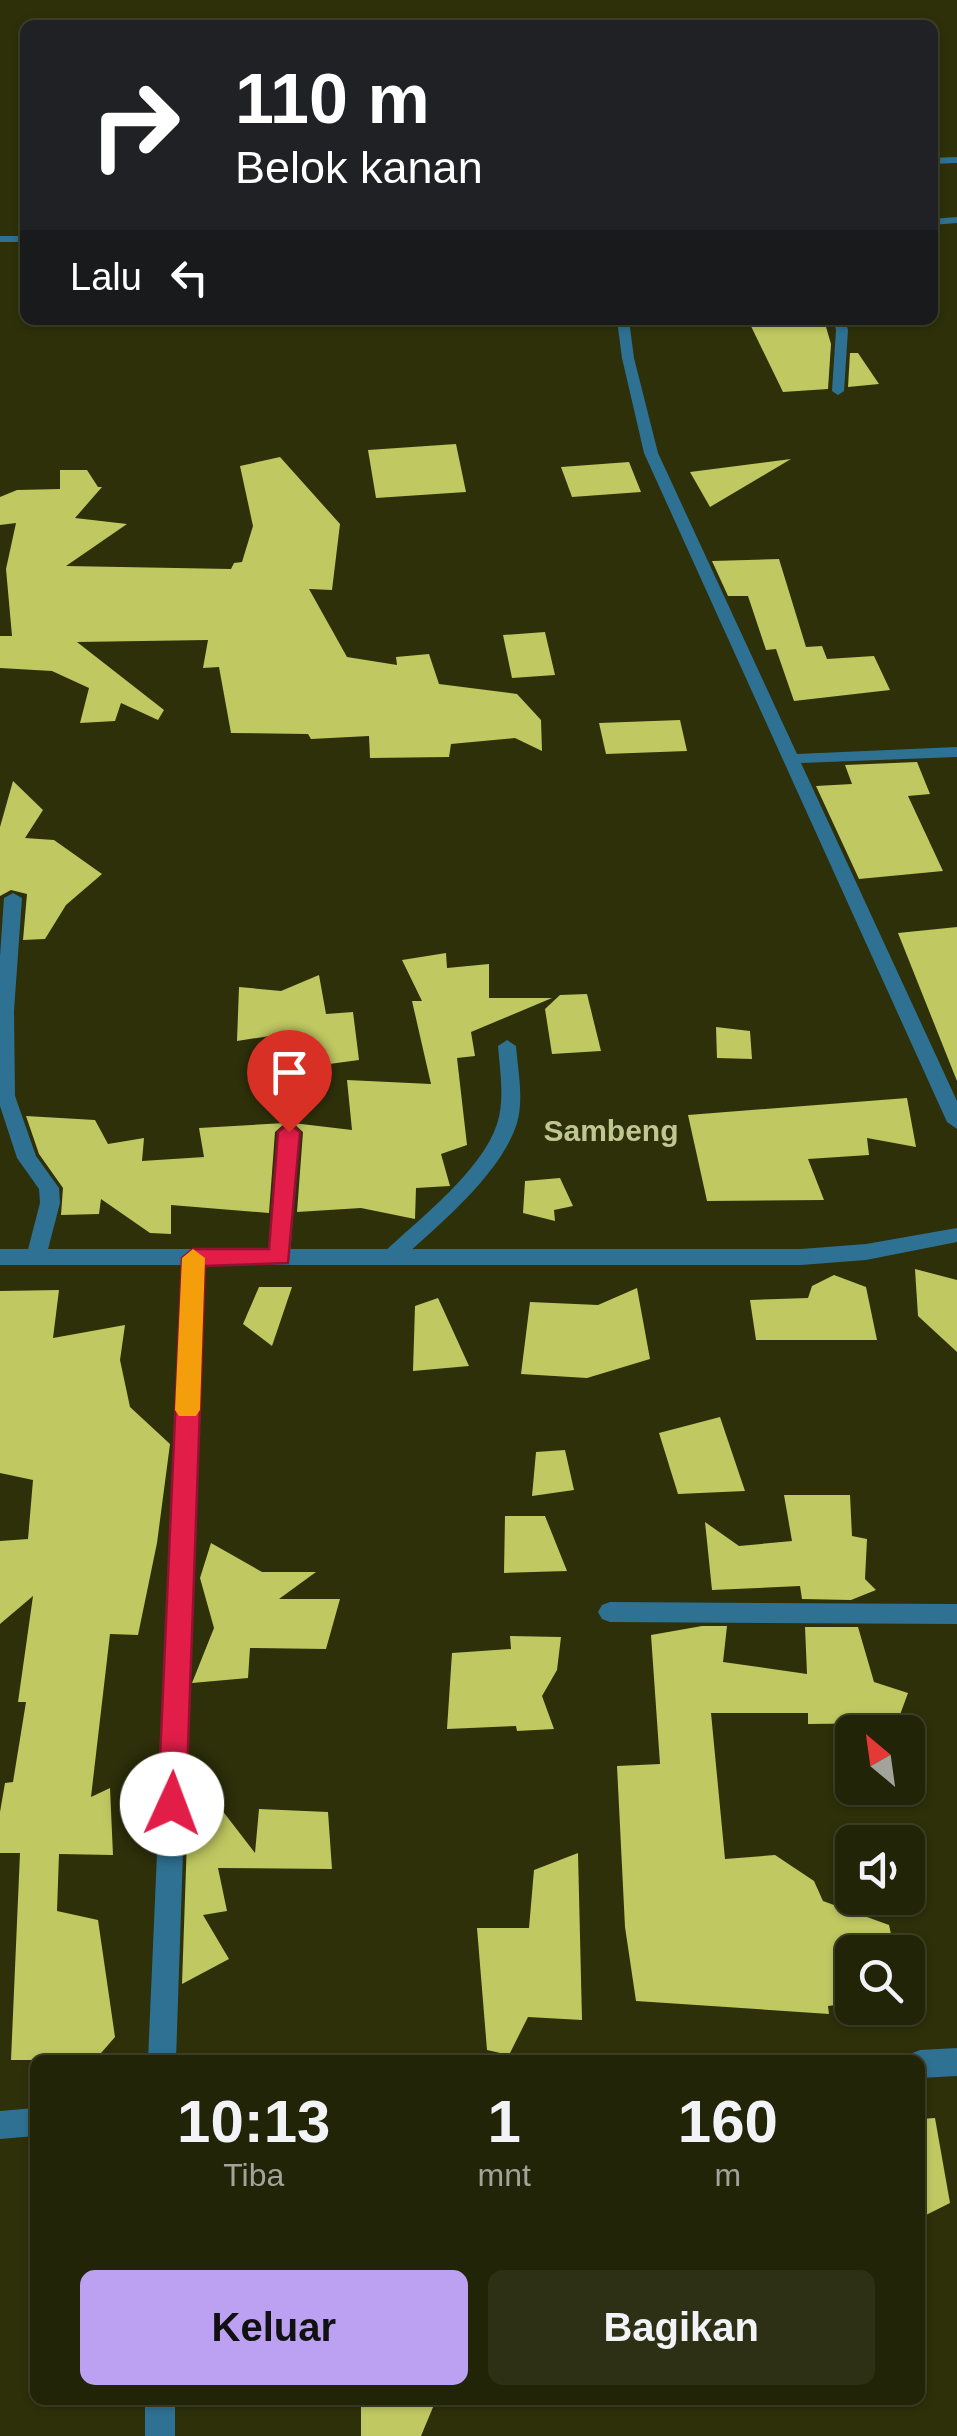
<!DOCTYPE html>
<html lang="id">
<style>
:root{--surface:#222407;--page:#2e3015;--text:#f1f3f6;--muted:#a2a49b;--line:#3f4128;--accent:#bca0f2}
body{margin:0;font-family:Arial,sans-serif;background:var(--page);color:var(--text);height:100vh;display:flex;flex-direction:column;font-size:38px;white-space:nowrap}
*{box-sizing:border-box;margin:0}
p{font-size:32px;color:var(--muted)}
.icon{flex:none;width:55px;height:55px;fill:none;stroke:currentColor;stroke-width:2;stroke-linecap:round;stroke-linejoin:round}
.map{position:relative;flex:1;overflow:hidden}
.drawer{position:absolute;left:30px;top:2055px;width:895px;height:350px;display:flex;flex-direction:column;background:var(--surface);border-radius:15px;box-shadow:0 2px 8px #0004,0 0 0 2px var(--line)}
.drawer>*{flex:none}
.guide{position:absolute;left:20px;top:20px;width:918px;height:305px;border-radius:15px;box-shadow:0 2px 8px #0004,0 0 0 2px var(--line);background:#202124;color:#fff;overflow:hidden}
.needle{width:65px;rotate:331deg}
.buttons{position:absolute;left:835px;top:1715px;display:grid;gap:20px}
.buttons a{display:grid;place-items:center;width:90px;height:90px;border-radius:15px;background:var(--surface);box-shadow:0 2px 8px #0004,0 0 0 2px var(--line);font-size:50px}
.pin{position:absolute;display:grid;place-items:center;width:85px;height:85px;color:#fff;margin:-102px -42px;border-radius:50% 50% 50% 0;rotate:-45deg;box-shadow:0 0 10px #0007}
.pin .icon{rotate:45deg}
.me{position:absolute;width:110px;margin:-55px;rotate:2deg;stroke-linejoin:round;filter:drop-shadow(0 0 8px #0008)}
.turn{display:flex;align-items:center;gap:35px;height:210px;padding:0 50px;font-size:45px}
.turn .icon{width:130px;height:130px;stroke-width:2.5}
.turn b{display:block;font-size:70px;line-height:85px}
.then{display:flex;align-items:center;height:95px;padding:0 50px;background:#0003;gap:20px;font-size:38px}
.eta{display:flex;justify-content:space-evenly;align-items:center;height:170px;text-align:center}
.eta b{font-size:60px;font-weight:700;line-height:70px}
.action{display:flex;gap:20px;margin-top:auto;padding:20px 50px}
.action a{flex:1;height:115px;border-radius:15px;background:var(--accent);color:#111;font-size:40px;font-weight:700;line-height:115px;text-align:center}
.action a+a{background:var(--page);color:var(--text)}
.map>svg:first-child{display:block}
.building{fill:#bfc861}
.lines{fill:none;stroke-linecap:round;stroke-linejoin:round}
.minor{fill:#2f7192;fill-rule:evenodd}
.tertiary{fill:#2f7192;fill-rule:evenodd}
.route{fill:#e11d48;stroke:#92132f;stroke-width:2.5}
.slow{fill:#f59e0b}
.labels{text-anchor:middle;stroke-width:10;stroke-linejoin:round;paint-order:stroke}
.quarter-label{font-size:30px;font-weight:bold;fill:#c0c691;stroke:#2d3009}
</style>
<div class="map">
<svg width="957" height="2436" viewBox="0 0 957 2436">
<rect width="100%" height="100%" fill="#2d3009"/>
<!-- building -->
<g class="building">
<polygon points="748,320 824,320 831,344 828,389 783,392"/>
<polygon points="850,353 858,353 879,384 848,387"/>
<polygon points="456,444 466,492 376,498 368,450"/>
<polygon points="280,457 340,524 332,590 309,589 347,657 397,665 396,657 429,654 439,684 517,694 541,720 542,751 515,738 451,744 449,757 370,758 369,736 311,739 308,734 231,733 219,667 203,668 208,640 77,642 164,710 158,720 121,703 115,721 80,723 89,688 52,671 0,668 0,636 12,636 6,569 16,523 0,525 0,497 17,490 60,489 60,470 87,470 98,487 102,487 75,518 127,524 66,566 231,569 234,563 242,562 253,526 240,466"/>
<polygon points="791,459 710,507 690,472"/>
<polygon points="629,462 641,492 572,497 561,467"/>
<polygon points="779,559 806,647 822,646 827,659 874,656 890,690 794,701 776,649 766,650 748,596 728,596 712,561"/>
<polygon points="545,632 555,675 512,678 503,635"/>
<polygon points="680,720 687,751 606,754 599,723"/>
<polygon points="917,762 930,794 908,796 943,871 859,879 816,786 852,784 845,765"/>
<polygon points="13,781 43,810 25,838 54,840 102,874 66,905 45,939 23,940 27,894 11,890 0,896 0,827"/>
<polygon points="957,927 957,1081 898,933"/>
<polygon points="446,953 447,968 489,964 489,998 552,998 471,1032 475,1056 457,1058 467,1145 441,1154 450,1186 416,1188 415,1219 361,1208 297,1212 303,1132 293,1123 352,1130 347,1080 431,1084 412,1001 422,1001 402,960"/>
<polygon points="319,975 326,1014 353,1012 359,1060 307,1067 289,1033 237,1041 239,987 281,991"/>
<polygon points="587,994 601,1051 552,1054 545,1009 560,995"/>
<polygon points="716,1027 750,1031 752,1059 717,1058"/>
<polygon points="907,1098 916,1147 867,1138 869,1155 808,1159 824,1200 707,1201 688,1115"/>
<polygon points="26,1116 95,1120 108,1144 144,1138 142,1161 204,1157 199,1128 285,1123 275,1132 269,1213 171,1205 171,1234 150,1233 101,1199 99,1214 61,1215 63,1188 39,1154"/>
<polygon points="560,1178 573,1206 554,1210 555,1221 523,1213 525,1181"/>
<polygon points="915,1269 957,1280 957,1352 918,1316"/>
<polygon points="834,1275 866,1287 877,1340 756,1340 750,1300 808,1298 812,1286"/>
<polygon points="259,1287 292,1287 272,1346 243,1324"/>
<polygon points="637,1288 650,1359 587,1378 521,1374 530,1302 598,1305"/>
<polygon points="59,1290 53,1338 125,1325 120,1360 130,1407 170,1444 157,1543 138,1635 110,1634 91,1797 110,1788 113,1855 59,1854 57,1911 98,1920 115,2037 95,2060 11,2060 20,1853 0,1853 0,1812 5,1783 13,1782 26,1702 18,1702 33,1596 0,1624 0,1541 28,1539 33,1480 0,1473 0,1291"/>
<polygon points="438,1298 469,1366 413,1371 415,1306"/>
<polygon points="720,1417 745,1491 678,1494 659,1433"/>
<polygon points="565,1450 574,1490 532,1496 536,1452"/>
<polygon points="784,1495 850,1495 852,1536 867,1539 865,1579 876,1590 851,1600 802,1599 800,1586 712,1590 705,1522 739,1546 792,1541"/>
<polygon points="505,1516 545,1516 567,1571 504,1573"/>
<polygon points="211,1543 262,1572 316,1572 279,1599 340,1599 326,1649 250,1648 248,1678 192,1683 214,1628 200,1578"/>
<polygon points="702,1626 727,1626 723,1662 807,1674 805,1627 858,1627 874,1682 908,1693 897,1723 808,1724 808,1713 711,1713 725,1859 775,1855 814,1881 823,1901 889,1925 895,1952 852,1952 852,2003 828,2006 829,2014 636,2001 625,1927 617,1766 660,1764 651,1635"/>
<polygon points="510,1636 561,1637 557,1670 542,1696 554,1729 517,1731 516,1726 447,1729 452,1653 511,1649"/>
<polygon points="198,1779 255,1853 259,1809 328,1812 332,1869 218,1868 227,1911 203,1915 229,1959 182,1984 189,1781"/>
<polygon points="578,1853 582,2020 528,2017 509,2055 487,2050 477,1928 529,1928 534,1870"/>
<polygon points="935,2118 950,2203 920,2218 920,2119"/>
<polygon points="361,2400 436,2400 421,2436 361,2436"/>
</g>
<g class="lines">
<!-- minor -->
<g class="minor">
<polygon points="957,157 957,163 932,164 932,158"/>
<polygon points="957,217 957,223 932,225 932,219"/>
<rect x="0" y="236" width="25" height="6"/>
<polygon points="617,320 629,320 634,358 658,453 797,754 957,747 957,757 801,763 957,1101 957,1129 947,1122 644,453 622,358"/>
<polygon points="833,320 845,320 848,330 844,391 838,395 832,391 836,330"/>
<polygon points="13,893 22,898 14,1011 15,1096 36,1156 59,1188 60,1203 46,1257 43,1262 29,1262 26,1257 40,1203 39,1189 17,1158 0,1106 0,956 4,898"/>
<path d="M507,1040L516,1046C518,1071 524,1099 517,1123C501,1175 436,1227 397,1263H383L380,1258L383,1253C418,1220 482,1171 497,1124C505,1100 500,1071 498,1046Z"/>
<polygon points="289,1125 299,1132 290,1257 287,1262 273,1262 270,1257 279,1132"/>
<polygon points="193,1250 200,1253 203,1258 176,2060 148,2060 183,1258 186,1253"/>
<polygon points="610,1602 957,1604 957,1624 610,1622 602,1619 598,1612 602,1605"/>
<polygon points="957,2048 957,2076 920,2078 920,2060 908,2060 910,2054 920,2050"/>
<polygon points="35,2108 35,2136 0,2139 0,2111"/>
<rect x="145" y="2400" width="30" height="36"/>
</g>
<!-- tertiary -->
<polygon class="tertiary" points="957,1228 957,1242 866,1260 801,1265 0,1265 0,1249 801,1249 866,1244"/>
</g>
<!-- route -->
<polygon class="route" points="289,1124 300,1132 288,1263 205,1266 186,1804 182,1813 172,1817 162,1813 158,1804 182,1258 193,1249 269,1249 278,1132"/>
<!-- slow -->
<polygon class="slow" points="193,1249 205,1258 200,1410 196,1416 179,1416 175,1410 182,1258"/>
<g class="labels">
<!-- quarter labels -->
<g class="quarter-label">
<text x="611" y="1141">Sambeng</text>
</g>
</g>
</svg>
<div class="buttons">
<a><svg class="needle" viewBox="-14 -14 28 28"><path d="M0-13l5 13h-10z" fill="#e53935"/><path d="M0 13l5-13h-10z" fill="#a2a49b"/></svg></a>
<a><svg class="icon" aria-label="sound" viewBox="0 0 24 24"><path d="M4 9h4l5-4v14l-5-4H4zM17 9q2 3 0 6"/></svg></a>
<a><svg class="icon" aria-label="search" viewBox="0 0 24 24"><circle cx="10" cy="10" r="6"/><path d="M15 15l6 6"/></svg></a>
</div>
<div class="pin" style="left:289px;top:1132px;background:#d93025"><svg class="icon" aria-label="arrive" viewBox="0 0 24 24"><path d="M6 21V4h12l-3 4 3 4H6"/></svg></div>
<svg class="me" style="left:172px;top:1804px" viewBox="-20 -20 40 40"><circle r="19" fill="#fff"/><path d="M0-13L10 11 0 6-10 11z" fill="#e11d48"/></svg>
<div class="guide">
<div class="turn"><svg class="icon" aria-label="right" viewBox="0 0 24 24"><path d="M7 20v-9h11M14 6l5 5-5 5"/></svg><div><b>110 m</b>Belok kanan</div></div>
<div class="then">Lalu<svg class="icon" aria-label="left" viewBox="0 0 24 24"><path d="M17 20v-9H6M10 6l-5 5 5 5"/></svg></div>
</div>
<section class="drawer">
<div class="eta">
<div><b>10:13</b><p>Tiba</p></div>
<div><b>1</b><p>mnt</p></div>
<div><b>160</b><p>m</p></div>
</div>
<div class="action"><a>Keluar</a><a>Bagikan</a></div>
</section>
</div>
